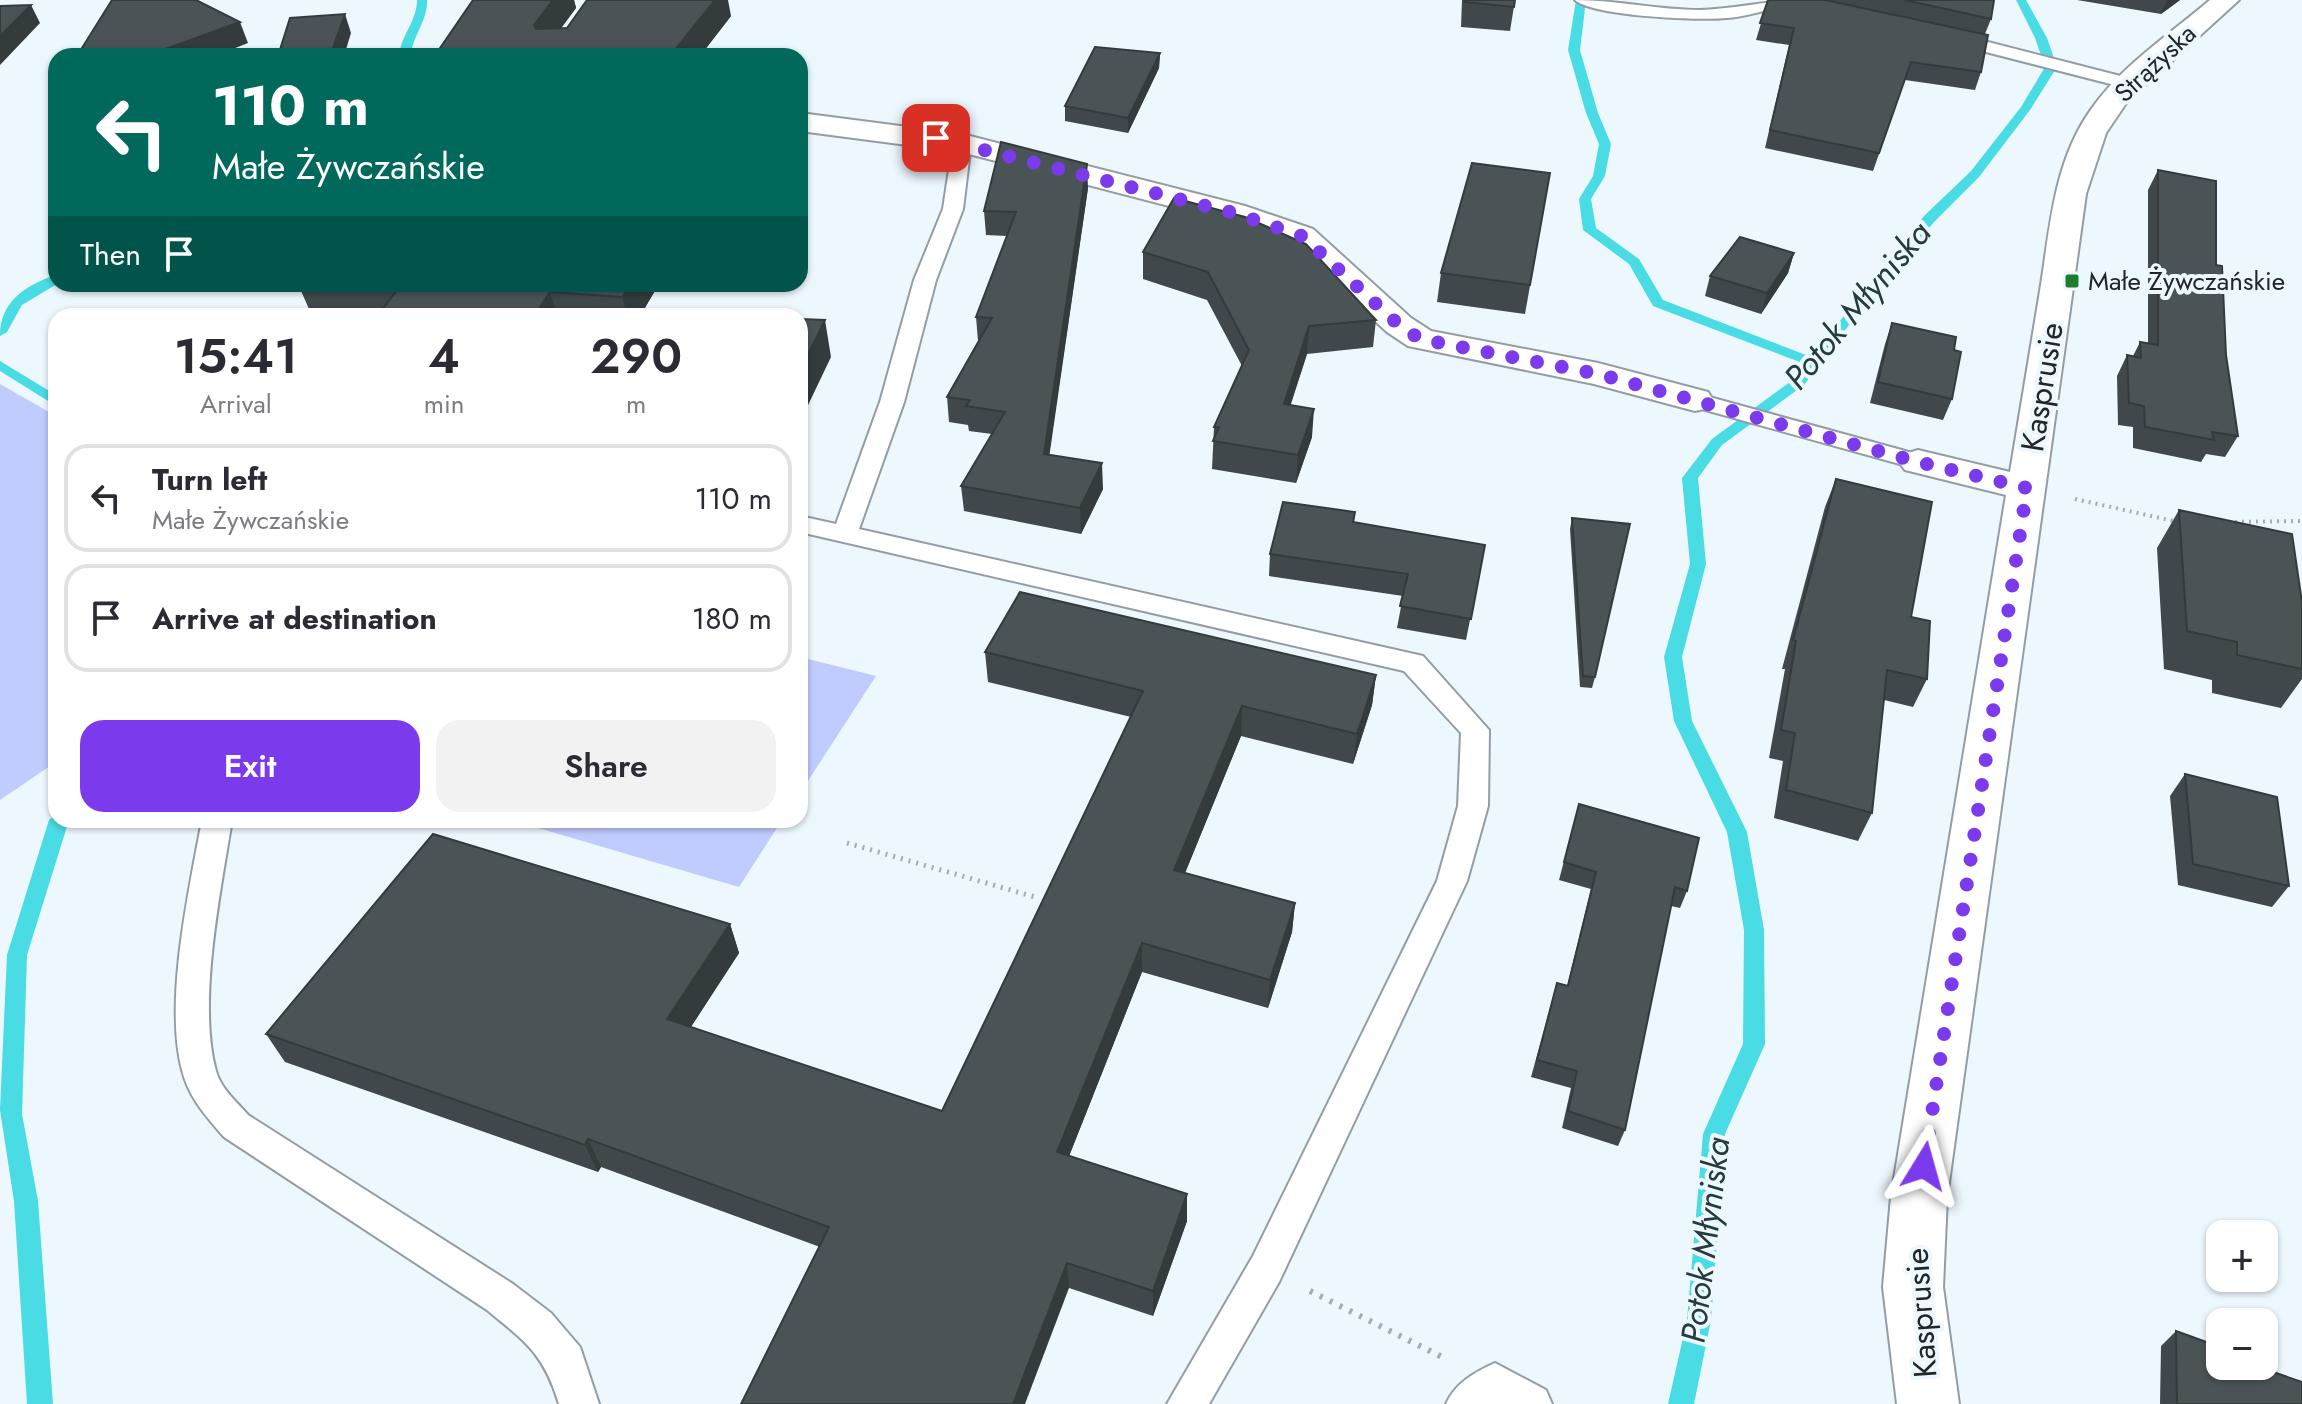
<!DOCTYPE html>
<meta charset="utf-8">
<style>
:root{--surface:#fff;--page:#f2f2f3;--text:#2b2b33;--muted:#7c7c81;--line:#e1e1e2;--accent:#7c3aed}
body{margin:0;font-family:Jost,sans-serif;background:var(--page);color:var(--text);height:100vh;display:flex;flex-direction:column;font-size:30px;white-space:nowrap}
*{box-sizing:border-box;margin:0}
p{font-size:26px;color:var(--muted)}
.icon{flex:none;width:44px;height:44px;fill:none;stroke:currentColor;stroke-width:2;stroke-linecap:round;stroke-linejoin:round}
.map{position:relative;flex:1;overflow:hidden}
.details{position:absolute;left:48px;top:308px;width:760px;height:520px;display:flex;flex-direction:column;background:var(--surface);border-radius:24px;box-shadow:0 2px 6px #0004}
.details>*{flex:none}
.hud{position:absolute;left:48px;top:48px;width:760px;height:244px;border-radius:24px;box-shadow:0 2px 6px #0004;background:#00695c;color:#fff;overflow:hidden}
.controls{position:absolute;left:2206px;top:1220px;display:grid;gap:16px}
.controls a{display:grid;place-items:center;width:72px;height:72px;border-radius:16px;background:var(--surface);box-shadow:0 2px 6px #0004;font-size:40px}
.pin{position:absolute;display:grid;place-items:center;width:68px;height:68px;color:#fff;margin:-34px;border-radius:16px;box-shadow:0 4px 12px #0006}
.me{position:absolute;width:88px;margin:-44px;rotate:8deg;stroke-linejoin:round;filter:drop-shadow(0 0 6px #0008)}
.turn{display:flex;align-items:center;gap:28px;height:168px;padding:0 32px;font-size:36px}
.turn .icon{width:104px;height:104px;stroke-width:2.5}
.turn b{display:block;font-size:56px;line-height:68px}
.then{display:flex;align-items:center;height:76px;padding:0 32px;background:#0003;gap:16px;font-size:30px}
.eta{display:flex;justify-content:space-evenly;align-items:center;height:136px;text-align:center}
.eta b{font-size:48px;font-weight:600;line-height:56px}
.action{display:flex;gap:16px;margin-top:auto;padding:16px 32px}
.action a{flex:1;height:92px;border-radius:24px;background:var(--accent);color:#fff;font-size:32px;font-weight:600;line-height:92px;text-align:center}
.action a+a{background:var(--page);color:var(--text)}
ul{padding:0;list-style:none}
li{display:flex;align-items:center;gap:24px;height:108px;margin:0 16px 12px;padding:0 16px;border:4px solid var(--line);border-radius:24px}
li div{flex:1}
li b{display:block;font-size:30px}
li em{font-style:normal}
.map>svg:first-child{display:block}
.green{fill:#c0cbfe}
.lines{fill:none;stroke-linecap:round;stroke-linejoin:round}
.stream{fill:#49dce5;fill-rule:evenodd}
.service-casing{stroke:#949da4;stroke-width:4}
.minor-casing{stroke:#949da4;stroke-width:4}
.path-far2{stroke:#a5adb2;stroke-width:4;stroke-dasharray:2 5;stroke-linecap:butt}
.path-far1{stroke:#a5adb2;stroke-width:5;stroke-dasharray:2 6;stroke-linecap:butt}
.path{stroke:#a5adb2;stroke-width:6;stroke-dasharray:3 8;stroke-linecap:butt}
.service{fill:#fff;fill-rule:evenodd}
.minor{fill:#fff;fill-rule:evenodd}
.wall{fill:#40484b}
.shaded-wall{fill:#343b3d}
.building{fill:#4a5457;stroke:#343b3d;stroke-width:2}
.route{stroke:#7c3aed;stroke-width:14;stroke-dasharray:0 25.2}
.poi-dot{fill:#1a7d2f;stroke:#edf7fe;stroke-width:3}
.labels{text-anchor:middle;stroke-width:8;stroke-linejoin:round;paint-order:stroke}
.far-street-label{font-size:26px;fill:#222629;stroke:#edf7fe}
.far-poi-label{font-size:26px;fill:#222629;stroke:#edf7fe;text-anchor:start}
.street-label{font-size:32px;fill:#222629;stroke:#edf7fe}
.water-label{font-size:34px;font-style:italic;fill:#243c3e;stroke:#edf7fe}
</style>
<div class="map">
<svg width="2302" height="1404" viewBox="0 0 2302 1404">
<rect width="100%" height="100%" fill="#edf7fe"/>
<!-- green -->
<g class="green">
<polygon points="0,384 56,416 56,762 0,800"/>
<polygon points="800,657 876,676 800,793"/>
<polygon points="511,820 782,820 739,887"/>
</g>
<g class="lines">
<!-- stream -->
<g class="stream">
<path d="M417,0H427C428,21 412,36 411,56H399C401,35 417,21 417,0Z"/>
<polygon points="1576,0 1586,0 1580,50 1598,113 1611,144 1605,176 1591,199 1596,228 1639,259 1663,300 1811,357 1924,216 1971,171 2021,107 2045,67 2035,38 2016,0 2026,0 2047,38 2057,67 2030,110 1979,177 1934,222 1858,313 1804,385 1722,445 1698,478 1706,564 1682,657 1692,721 1747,832 1764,930 1765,1044 1725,1134 1711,1320 1694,1404 1668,1404 1687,1320 1703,1134 1743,1044 1744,930 1727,832 1674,721 1664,657 1690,564 1682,478 1712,439 1794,379 1805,364 1653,306 1629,264 1583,230 1579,199 1593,176 1599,144 1586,113 1568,50"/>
<path d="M56,275L57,284L22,305L7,332L0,336C0,302 25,285 56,275Z"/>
<polygon points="0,361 56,395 56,406 0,371"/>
<polygon points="56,814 56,820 69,820 27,955 22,1114 38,1201 53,1404 27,1404 14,1201 0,1110 7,955 49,820"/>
</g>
<defs>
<g id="service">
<path d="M1575,0C1617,0 1658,10 1700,10C1737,9 1769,0 1807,0L1811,4C1803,12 1788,8 1776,9C1760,11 1744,17 1727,18C1700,21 1592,16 1575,0Z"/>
<polygon points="1949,32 2136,80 2139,84 2130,89 1943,41 1940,37"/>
<polygon points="962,137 971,143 963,209 936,280 904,402 859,529 1423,656 1489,730 1488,806 1467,881 1279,1282 1209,1404 1167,1404 1253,1256 1437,881 1458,806 1461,733 1404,671 800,532 800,516 836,524 880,402 914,280 943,209 953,143"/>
<polygon points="1695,393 1927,457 1930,462 1927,467 1918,469 1687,405 1683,400 1687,395"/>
<path d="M202,820H232C221,889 197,1003 216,1071C221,1089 236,1101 248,1115L513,1284L551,1313L580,1347L599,1404H559C544,1354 526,1342 487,1310L224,1137C206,1116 189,1098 182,1070C164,1002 189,890 202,820Z"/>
<path d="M1495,1363L1546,1390L1552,1404H1446C1455,1383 1475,1372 1495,1363Z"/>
</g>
<g id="minor">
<path d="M2210,0H2239L2127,102L2106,133L2086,194L1947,1197L1943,1287L1959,1404H1897L1883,1287L1891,1197L2006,495L1905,470L1899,462L1905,454L1918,450L2010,472C2020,412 2030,352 2040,291C2050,230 2053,164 2090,111C2121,66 2169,35 2210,0Z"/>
<polygon points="800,113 962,134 1245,206 1313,229 1411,318 1431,331 1598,363 1708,392 1713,400 1708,408 1695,411 1594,384 1408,346 1387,332 1291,243 1223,220 961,152 800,131"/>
</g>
</defs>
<!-- service casing -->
<use href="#service" class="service-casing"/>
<!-- minor casing -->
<use href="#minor" class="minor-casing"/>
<!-- path-far2 -->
<g class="path-far2">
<polyline points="2075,499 2178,522"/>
<polyline points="2228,522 2302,521"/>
</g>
<!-- path-far1 -->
<polyline class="path-far1" points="847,843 1035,897"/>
<!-- path -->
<polyline class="path" points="1310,1291 1444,1358"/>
<!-- service -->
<use href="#service" class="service"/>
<!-- minor -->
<use href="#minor" class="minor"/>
</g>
<!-- wall -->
<g class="wall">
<polygon points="473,0 574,0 576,8 561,28 731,16 700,56 440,56 438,51"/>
<polygon points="1462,0 1515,0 1510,31 1461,27"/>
<polygon points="1768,0 1994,0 1991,19 1985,34 1981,72 1975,90 1905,80 1873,171 1765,148 1789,45 1756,40"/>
<polygon points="2077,0 2180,0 2161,14"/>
<polygon points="1160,53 1159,68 1128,133 1065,121 1065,106"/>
<polygon points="2158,170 2216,265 2226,355 2238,436 2225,457 2206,454 2201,462 2133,448 2133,427 2118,425 2117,376 2127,355 2133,356 2140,342 2148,343 2148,190"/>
<polygon points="1550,173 1525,314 1437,302 1441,273"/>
<polygon points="1088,188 1049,454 1103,489 1081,534 964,511 961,486 992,434 969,431 968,425 949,422 947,397 978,341 976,317 1007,236 986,235 984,211"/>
<polygon points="1143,252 1376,320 1373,347 1307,354 1290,405 1312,437 1296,483 1212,469 1214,427 1242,366 1207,300 1143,279"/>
<polygon points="1794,253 1788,273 1761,314 1705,296 1710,276"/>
<polygon points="298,284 659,284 640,316 377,316 379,313 309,309"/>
<polygon points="1892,323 1954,350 1952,399 1943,420 1870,403 1885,344"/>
<polygon points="1836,479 1911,617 1927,679 1913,707 1884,700 1872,813 1858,841 1774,818 1783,761 1769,758 1785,669 1782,669 1825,507"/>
<polygon points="2179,510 2302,602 2302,679 2281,708 2212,693 2212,680 2164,669 2157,548"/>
<polygon points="1355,512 1354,523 1485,545 1466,640 1397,628 1403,596 1269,576 1270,554"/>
<polygon points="1572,518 1595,677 1592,688 1580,687 1570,529"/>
<polygon points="985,652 1376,675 1372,705 1353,764 1241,736 1185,873 1295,903 1292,932 1268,1008 1142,972 1069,1156 1187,1221 1153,1316 1069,1288 820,1247 601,1167 598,1172 285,1062 266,1034 730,924 739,953 691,1027 942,1111 1131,717 988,682"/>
<polygon points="2185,774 2289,886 2272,907 2178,885 2170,796"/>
<polygon points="1579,804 1687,891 1680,908 1671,906 1625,1130 1618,1146 1562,1128 1571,1088 1531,1077 1557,983 1567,986 1591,889 1559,880"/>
<polygon points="2176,1331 2220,1366 2302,1404 2160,1404 2161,1346"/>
</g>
<!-- shaded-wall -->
<g class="shaded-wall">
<polygon points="553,0 574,0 576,8 542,54 534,25"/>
<polygon points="715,0 728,0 731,16 700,56 670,56"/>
<polygon points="2167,0 2180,0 2161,14"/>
<polygon points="31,5 40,23 0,65 0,36"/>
<polygon points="345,14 351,33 344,56 330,56"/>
<polygon points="240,22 248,43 215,56 161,56 165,49"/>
<polygon points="1160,53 1159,68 1128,133 1128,118"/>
<polygon points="1087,164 1088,188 1046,479 1044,454"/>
<polygon points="1794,253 1788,273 1761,314 1767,293"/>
<polygon points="631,284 659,284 640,316 627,316 622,297"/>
<polygon points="550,292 557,316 534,316"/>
<polygon points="825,320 831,357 800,422 800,371"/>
<polygon points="1309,326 1307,354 1282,432 1284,404"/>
<polygon points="1314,409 1312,437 1296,483 1298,455"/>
<polygon points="1102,463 1103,489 1081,534 1080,508"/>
<polygon points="1376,675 1372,705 1353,764 1357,734"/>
<polygon points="1242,706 1241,736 1174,900 1174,870"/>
<polygon points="1295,903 1292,932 1268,1008 1270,980"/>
<polygon points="730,924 739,953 677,1048 667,1019"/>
<polygon points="1142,943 1142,972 1060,1179 1057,1152"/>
<polygon points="588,1139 601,1167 598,1172 585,1145"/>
<polygon points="1187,1194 1187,1221 1153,1316 1153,1291"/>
<polygon points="1067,1263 1069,1288 1025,1404 1013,1404"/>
</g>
<!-- building -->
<g class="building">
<polygon points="112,0 196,0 240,22 165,49 161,56 77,56"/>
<polygon points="473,0 553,0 534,25 536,29 567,28 587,0 715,0 670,56 533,56 537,51 438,51"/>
<polygon points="1465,0 1515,0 1514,7 1465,2"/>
<polygon points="1768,0 1825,0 1988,35 1981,72 1911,62 1879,153 1770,130 1794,28 1760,23"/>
<polygon points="1905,0 1994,0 1991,19"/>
<polygon points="31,5 0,36 0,6"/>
<polygon points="345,14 330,56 278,56 290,18"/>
<polygon points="1095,47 1160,53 1128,118 1065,106"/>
<polygon points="1001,142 1087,164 1044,454 1102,463 1080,508 961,486 1005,412 966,406 970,400 947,397 992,318 976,317 1016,212 984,211"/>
<polygon points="1472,163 1550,173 1530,285 1441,273"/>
<polygon points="2158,170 2216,181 2216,265 2222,266 2226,355 2238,436 2212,432 2214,440 2145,427 2144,406 2129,403 2127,355 2141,358 2140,342 2158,345"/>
<polygon points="1174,198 1245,217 1306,244 1376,320 1309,326 1284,404 1314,409 1298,455 1213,441 1219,427 1214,427 1249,350 1208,272 1143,252"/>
<polygon points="1740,237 1794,253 1767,293 1710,276"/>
<polygon points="402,284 631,284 622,297 550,292 534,316 377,316"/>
<polygon points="680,310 711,312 717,316 676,316"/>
<polygon points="724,313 766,316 722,316"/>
<polygon points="800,319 825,320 800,371"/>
<polygon points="1892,323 1956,337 1954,350 1961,352 1952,399 1878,382"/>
<polygon points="1836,479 1932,502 1911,617 1930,621 1927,679 1887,670 1872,813 1786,790 1795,733 1781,730 1796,641 1793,640"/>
<polygon points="1283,502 1355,512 1353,522 1485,545 1471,619 1400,606 1408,574 1270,554"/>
<polygon points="2179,510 2292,534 2302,602 2302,669 2237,655 2237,642 2187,631"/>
<polygon points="1572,518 1630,524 1595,677 1583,676"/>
<polygon points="1020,592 1376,675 1357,734 1242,706 1174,870 1295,903 1270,980 1142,943 1057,1152 1187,1194 1153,1291 1067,1263 1013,1404 741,1404 829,1227 588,1139 585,1145 266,1034 433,834 730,924 667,1019 942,1111 1143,691 985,652"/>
<polygon points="2185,774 2277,797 2289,886 2193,864"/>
<polygon points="1579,804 1699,838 1687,891 1675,887 1625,1130 1568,1111 1577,1071 1537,1060 1557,983 1568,986 1596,872 1564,862"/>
<polygon points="2176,1331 2220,1347 2220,1366 2256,1366 2302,1382 2302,1404 2177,1404"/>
</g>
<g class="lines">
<!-- route -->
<polyline class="route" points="936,138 1234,213 1302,236 1399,325 1420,339 1598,374 1918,462 2027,488 1924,1166"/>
</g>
<!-- markers -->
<rect class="poi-dot" x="2064" y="273" width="16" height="16" rx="4"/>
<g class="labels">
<!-- far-street labels -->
<g class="far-street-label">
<text transform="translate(2155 63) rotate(-43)" y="9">Strążyska</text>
</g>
<!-- far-poi labels -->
<g class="far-poi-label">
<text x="2088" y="290">Małe Żywczańskie</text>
</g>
<!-- street labels -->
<g class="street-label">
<text transform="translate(2042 387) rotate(-81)" y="11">Kasprusie</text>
<text transform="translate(1921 1313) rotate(-94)" y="11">Kasprusie</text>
</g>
<!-- water labels -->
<g class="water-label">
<text transform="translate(1857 305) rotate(-50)" y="12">Potok Młyniska</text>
<text transform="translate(1705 1240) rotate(-83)" y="12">Potok Młyniska</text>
</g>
</g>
</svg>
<div class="controls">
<a>+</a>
<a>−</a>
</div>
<div class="pin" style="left:936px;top:138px;background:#d93025"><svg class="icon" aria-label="arrive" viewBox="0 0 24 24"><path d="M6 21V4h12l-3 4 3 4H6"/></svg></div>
<svg class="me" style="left:1924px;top:1166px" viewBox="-20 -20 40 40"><path d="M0-17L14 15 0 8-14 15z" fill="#7c3aed" stroke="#fff" stroke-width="4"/></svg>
<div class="hud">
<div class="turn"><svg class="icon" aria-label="left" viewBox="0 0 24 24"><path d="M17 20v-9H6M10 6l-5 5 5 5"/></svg><div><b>110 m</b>Małe Żywczańskie</div></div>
<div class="then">Then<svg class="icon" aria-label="arrive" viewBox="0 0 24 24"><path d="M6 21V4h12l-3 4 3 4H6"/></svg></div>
</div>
<section class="details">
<div class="eta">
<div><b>15:41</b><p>Arrival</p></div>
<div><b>4</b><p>min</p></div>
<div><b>290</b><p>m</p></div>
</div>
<ul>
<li><svg class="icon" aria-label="left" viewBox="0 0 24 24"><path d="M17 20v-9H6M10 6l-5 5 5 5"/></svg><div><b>Turn left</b><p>Małe Żywczańskie</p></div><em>110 m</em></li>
<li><svg class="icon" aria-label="arrive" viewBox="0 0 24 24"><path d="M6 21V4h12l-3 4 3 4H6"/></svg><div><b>Arrive at destination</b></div><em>180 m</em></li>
</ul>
<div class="action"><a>Exit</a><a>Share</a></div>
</section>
</div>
